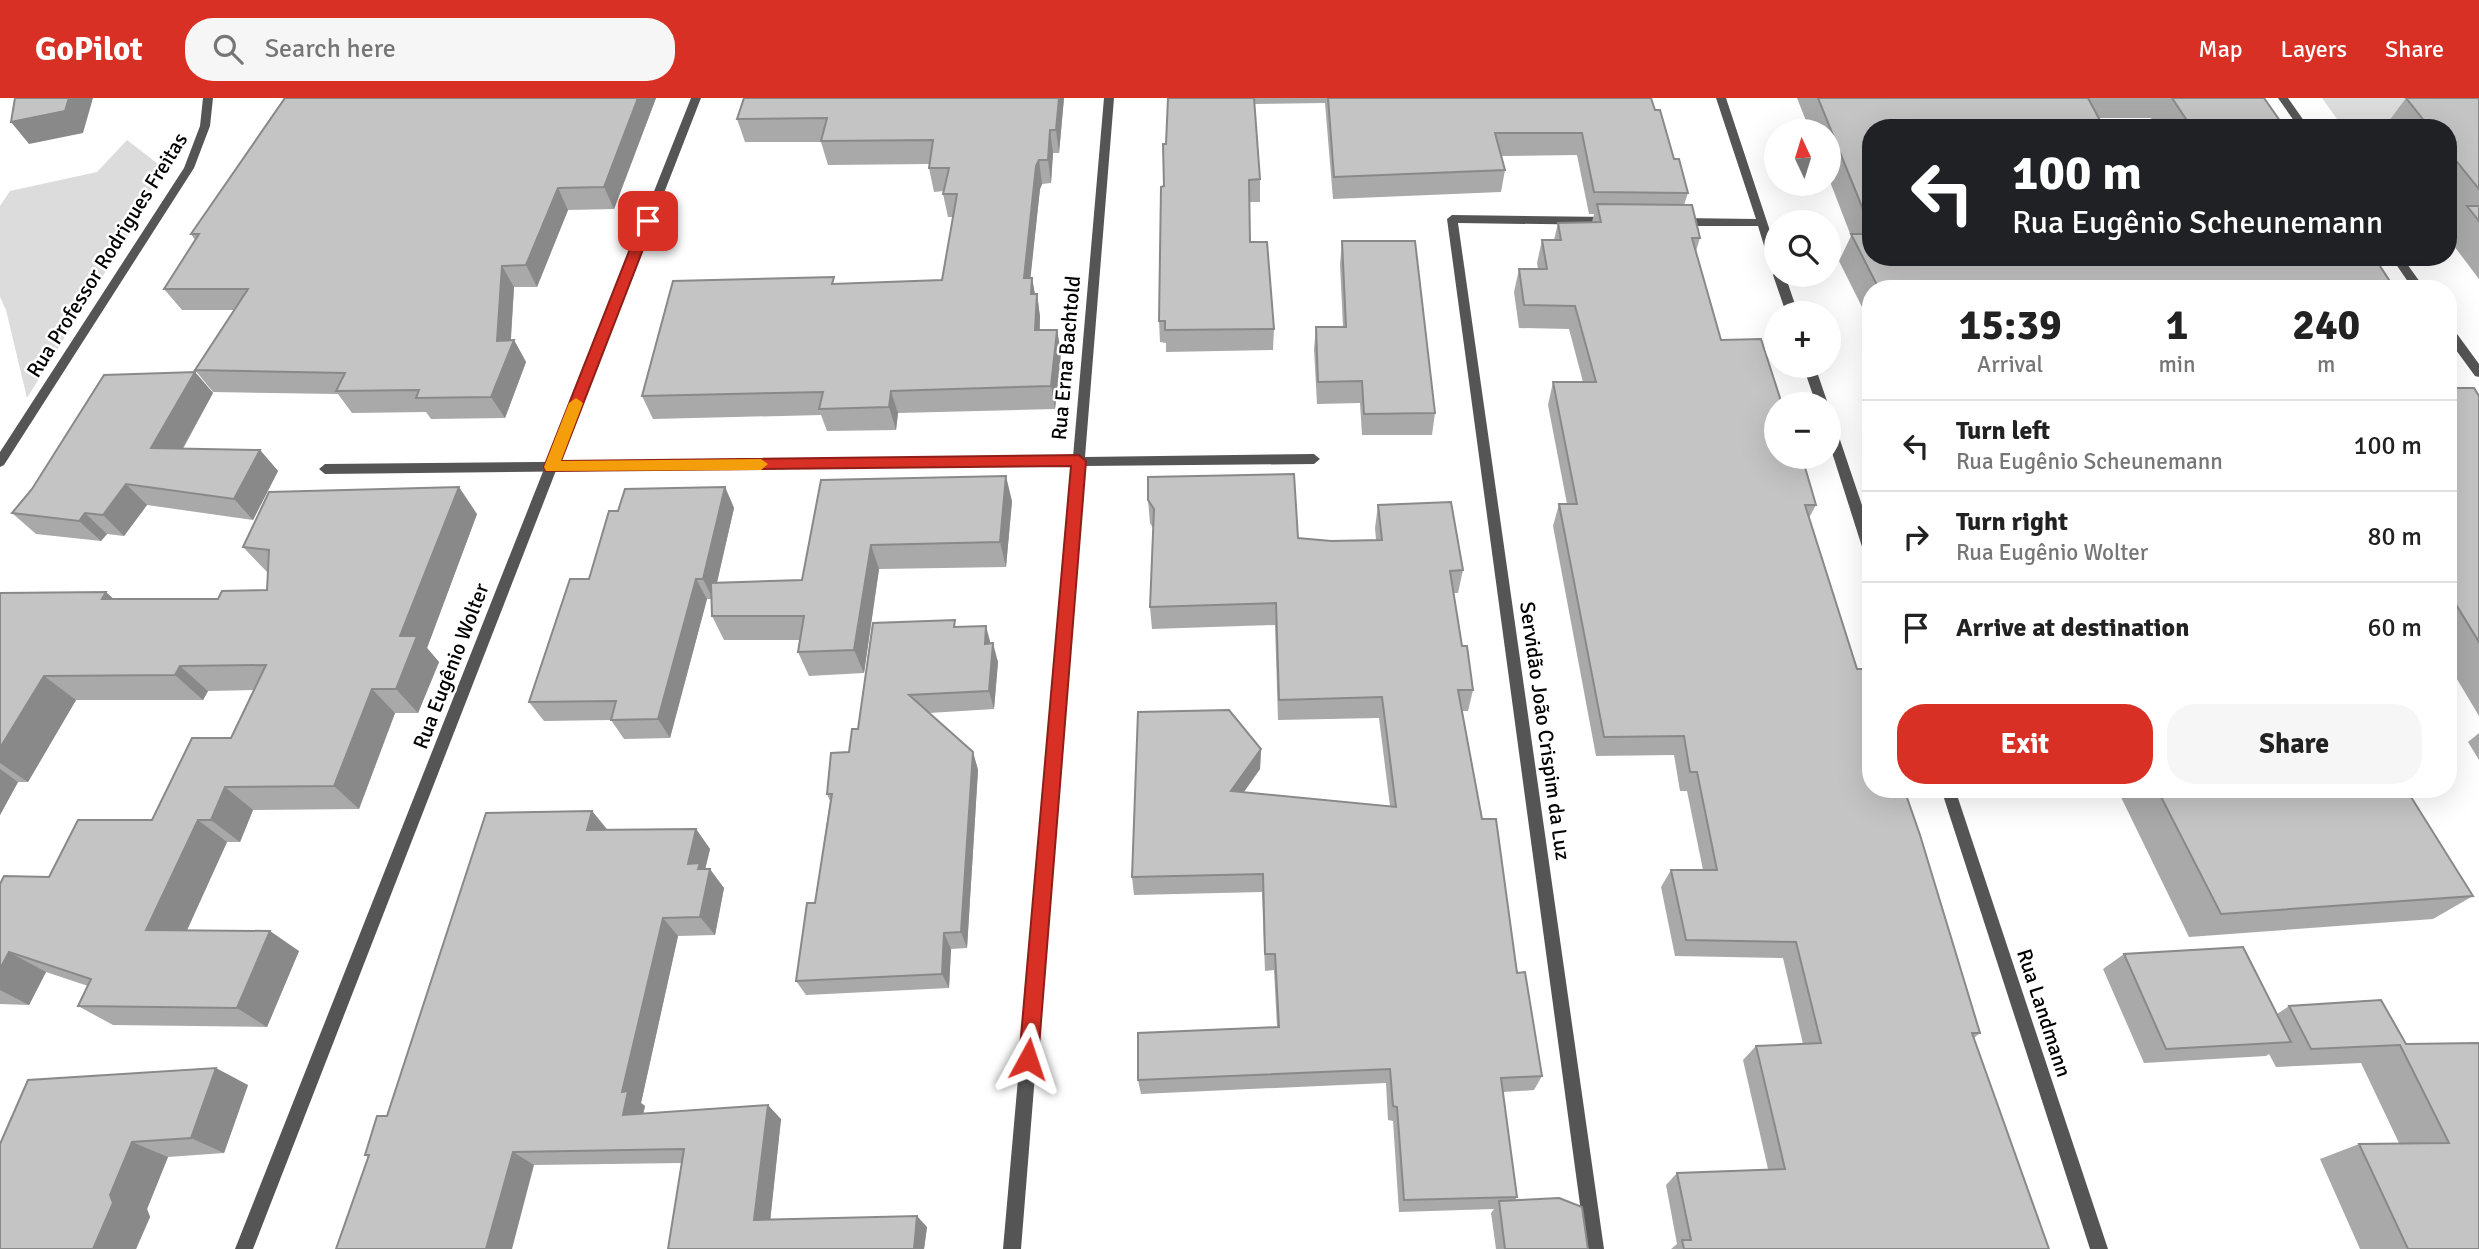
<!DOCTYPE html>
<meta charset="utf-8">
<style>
:root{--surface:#fff;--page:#f6f6f6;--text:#222;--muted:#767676;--line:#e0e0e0;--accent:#d93025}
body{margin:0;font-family:Signika,sans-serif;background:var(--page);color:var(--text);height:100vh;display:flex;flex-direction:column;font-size:26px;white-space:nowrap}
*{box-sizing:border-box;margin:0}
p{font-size:23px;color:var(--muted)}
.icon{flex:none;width:38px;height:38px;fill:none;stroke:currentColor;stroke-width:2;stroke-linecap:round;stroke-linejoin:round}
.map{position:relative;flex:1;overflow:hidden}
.sheet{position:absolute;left:1862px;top:182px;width:595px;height:518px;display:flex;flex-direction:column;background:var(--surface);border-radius:28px;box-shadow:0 7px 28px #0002}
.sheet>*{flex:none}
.hud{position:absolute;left:1862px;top:21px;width:595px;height:147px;border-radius:28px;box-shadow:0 7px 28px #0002;background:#202124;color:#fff;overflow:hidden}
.needle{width:46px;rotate:356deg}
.buttons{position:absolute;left:1764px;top:21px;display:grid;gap:14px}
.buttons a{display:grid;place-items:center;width:77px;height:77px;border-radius:50%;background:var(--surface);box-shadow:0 7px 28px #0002;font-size:35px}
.pin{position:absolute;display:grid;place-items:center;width:60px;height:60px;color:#fff;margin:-30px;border-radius:14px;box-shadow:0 4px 10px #0006}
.me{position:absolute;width:77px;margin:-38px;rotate:5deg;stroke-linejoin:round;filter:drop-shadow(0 0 5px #0008)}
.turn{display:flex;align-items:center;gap:24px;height:147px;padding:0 35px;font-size:32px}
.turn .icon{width:91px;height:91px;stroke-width:2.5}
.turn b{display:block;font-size:49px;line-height:60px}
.eta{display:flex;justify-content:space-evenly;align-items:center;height:119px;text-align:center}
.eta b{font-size:42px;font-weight:700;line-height:49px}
.action{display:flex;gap:14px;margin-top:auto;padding:14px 35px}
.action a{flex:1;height:80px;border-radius:28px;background:var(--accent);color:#fff;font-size:28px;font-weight:700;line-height:80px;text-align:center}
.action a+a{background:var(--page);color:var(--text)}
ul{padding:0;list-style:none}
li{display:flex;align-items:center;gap:21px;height:91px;padding:0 35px;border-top:2px solid var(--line)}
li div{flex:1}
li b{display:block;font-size:26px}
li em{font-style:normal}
header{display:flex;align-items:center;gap:42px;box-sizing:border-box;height:98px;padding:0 35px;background:var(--accent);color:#fff}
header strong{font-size:33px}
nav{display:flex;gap:38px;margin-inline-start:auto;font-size:24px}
.search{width:490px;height:63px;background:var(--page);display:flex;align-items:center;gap:18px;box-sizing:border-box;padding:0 24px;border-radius:28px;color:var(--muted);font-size:26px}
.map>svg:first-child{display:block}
.green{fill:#dcdcdc}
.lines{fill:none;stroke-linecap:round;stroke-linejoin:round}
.minor{fill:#555;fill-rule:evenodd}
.tertiary{fill:#555;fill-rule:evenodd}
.wall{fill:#a9a9a9}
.shaded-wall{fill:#898989}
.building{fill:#c4c4c4;stroke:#898989;stroke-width:2}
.route{fill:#d93025;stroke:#8d1f18;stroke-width:2}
.slow{fill:#f59e0b}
.labels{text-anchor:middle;stroke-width:5;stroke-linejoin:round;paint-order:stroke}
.street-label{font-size:21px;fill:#000;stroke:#fff}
</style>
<header>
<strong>GoPilot</strong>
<div class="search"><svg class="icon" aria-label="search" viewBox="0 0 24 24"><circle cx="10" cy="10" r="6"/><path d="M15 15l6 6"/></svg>Search here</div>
<nav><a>Map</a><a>Layers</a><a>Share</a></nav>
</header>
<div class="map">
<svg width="2479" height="1151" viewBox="0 0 2479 1151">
<rect width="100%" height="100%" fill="#fff"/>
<!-- green -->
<g class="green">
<polygon points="2322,0 2479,0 2479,21 2337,21"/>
<polygon points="127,42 162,69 135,126 27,300 6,212 0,199 0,108 10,93 97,74"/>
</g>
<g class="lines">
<!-- minor -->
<g class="minor">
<polygon points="203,0 213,0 210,28 194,70 4,367 0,369 0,354 184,70 200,28"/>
<polygon points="1104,0 1114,0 1085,359 1314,356 1320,361 1314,366 1084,368 1021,1151 1003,1151 1072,368 325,376 319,371 325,366 1073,359"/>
<polygon points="1716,0 1726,0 1776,151 1776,171 1770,167 1758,128 1680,128 1675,124 1680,120 1756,121"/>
<polygon points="1452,117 1610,119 1615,123 1610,127 1458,125 1604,1151 1586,1151 1447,121"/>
<polygon points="1775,174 1776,177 1785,177 1798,215 1786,215 1773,177"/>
<polygon points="1803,268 1815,268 1828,306 1816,306"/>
<polygon points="1829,323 1835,327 1871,434 1871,460 1864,455 1829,345"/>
<polygon points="1941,691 1955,691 2108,1151 2090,1151"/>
</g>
<!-- tertiary -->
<g class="tertiary">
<polygon points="691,0 701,0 253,1151 235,1151"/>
<polygon points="2278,0 2288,0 2309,30 2299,30"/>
<polygon points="2391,159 2402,159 2425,191 2413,191"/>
<polygon points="2448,228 2452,229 2479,266 2479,279 2475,278 2448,241"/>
</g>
</g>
<!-- wall -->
<g class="wall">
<polygon points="284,0 656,0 614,111 568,112 537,189 514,189 511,242 514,242 526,264 505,320 431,321 426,314 352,315 338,296 213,294 195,272 234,212 182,212 164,191 195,142 191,136"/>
<polygon points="744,0 1064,0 1059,55 1053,55 1051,85 1042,86 1040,91 1030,180 1032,180 1035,196 1037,196 1040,219 1040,232 1057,232 1061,255 1055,311 898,315 896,332 827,333 821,317 653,321 642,298 836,186 942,182 953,119 948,119 943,96 944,93 934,94 929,70 929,66 828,67 821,44 745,44 737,21"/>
<polygon points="1168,0 1651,0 1655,12 1688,95 1684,107 1700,140 1696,153 1721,242 1781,303 1816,407 1809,420 1871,691 1980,935 1974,940 2049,1151 1671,1151 1677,1146 1666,1087 1677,1075 1768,1071 1743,962 1756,948 1803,946 1783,860 1675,858 1661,789 1671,772 1703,772 1687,693 1680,693 1674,657 1596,658 1553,428 1559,406 1567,406 1548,307 1553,284 1583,284 1569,231 1519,230 1514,194 1519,171 1538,171 1537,165 1542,142 1554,142 1558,125 1592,124 1594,116 1589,116 1577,57 1501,58 1505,72 1501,94 1333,101 1325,5 1254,6 1260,81 1260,104 1250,104 1250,144 1274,231 1273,252 1166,254 1166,245 1160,244 1159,223"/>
<polygon points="1797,0 2264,0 2285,30 2157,30 2151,20 2099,20 1871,30 1871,159 2106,160 2179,163 2177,159 2374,159 2395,191 1871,191 1871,227 1839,163 1851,138 1829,81 1829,33 1810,33"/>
<polygon points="2406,0 2479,0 2479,181 2448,140 2448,130 2457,120 2448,108 2448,30 2388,30 2386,27"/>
<polygon points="1342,143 1435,315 1432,337 1362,337 1360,305 1317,306 1314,251 1316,229 1343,229 1340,166"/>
<polygon points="195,274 213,295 183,351 260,352 278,373 253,422 147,407 124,438 107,436 101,443 36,436 12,415"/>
<polygon points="2448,285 2452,290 2479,298 2479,618 2448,566"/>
<polygon points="821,382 1012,403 1006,469 879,471 864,575 809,578 798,554 800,542 724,542 712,518 711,501 707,501 670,640 624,641 611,622 544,623 529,604 589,481 725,389 734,410 717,485 802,482"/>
<polygon points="1148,402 1298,440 1331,443 1376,442 1375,430 1378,407 1463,472 1458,495 1454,495 1462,548 1473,592 1468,613 1461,613 1482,721 1542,978 1534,992 1503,994 1517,1099 1515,1102 1588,1151 1496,1151 1491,1115 1494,1111 1399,1114 1393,1023 1388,1022 1386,985 1141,996 1138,982 1277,929 1274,872 1265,873 1262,794 1134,797 1132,779 1261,651 1260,671 1244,694 1390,708 1379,620 1278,622 1275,527 1152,531 1150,509 1153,430 1150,425"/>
<polygon points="477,416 427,550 439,564 418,615 395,615 359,711 253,712 240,744 227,744 187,832 299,853 267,929 113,927 78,908 88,888 46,874 29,907 0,906 0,786 49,779 152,722 231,640 254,592 208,593 203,602 76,602 28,684 18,684 0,717 0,495 114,501 218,501 267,492 268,475 243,449"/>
<polygon points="956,529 990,545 998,564 994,611 929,615 973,654 978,672 967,850 951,851 949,890 806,897 796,883 815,805 830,703 827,696 849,654 858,631"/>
<polygon points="2479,635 2479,662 2468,644"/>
<polygon points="2117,691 2406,691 2473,798 2433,821 2189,839"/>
<polygon points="592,713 607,731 696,731 710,751 705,771 724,790 715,837 678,838 641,1005 645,1008 643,1016 781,1021 770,1122 927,1129 924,1151 668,1151 682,1065 534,1067 368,1059 365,1057 387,1018"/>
<polygon points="2124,856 2277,916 2289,908 2406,946 2479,945 2479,1151 2360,1151 2320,1061 2359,1046 2399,1045 2361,965 2276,969 2269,956 2266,958 2144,965 2103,871"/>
<polygon points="248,987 224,1055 168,1059 147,1111 150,1119 136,1151 0,1151 0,1046"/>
</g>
<!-- shaded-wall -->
<g class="shaded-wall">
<polygon points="69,0 93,0 83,35 29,46 11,24"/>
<polygon points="638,0 656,0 614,111 604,89"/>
<polygon points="1059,0 1064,0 1059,55 1056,32"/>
<polygon points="1050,32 1053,55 1051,85 1048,62"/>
<polygon points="1039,62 1042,86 1040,91 1028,203 1024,180 1036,68"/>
<polygon points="558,90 568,112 537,189 526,167"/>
<polygon points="502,168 514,189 510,251 514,242 526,264 505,320 491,299 497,243"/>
<polygon points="1032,180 1036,203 1031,196"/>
<polygon points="1037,196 1040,219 1038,255 1035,232"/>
<polygon points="1057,232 1061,255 1055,311 1051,288"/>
<polygon points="195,274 213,295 171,371 151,350"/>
<polygon points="891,293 898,315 896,332 889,309"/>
<polygon points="260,352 278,373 253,422 234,401"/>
<polygon points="1006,378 1012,403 1006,469 1000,444"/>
<polygon points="126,386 147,407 124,438 103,417"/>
<polygon points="459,389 477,416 427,550 439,564 418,615 396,591 400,538"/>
<polygon points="725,389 734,410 713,501 703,481"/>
<polygon points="85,415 107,436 101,443 79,423"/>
<polygon points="871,447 879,471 864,575 854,552"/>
<polygon points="696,481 707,501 670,640 658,621"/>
<polygon points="106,494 135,520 102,501"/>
<polygon points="986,528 991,547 985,546"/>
<polygon points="993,545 998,564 994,611 989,593"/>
<polygon points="180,568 208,593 203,602 175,577"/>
<polygon points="44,578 76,602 28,684 0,665 0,650"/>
<polygon points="372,591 395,615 359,711 334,688"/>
<polygon points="1261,651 1260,671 1231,712 1231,693"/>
<polygon points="973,654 978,672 967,850 961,834"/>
<polygon points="0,671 18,684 0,717"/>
<polygon points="225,689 253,712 240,744 211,722"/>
<polygon points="592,713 608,733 587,732"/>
<polygon points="198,722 227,744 178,852 146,832"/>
<polygon points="696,731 710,751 705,772 710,771 724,790 715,837 700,819 688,766"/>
<polygon points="663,820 678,838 641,1005 645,1008 640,1031 623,1017 622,994"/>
<polygon points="270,833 299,853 267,929 237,910"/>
<polygon points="944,835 951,851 949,890 942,876"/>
<polygon points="9,854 46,874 29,907 0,892 0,871"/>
<polygon points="216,970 248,987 224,1055 191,1040"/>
<polygon points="768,1007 781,1021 769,1134 754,1122"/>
<polygon points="132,1044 168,1059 147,1111 150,1119 136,1151 93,1151 110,1097"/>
<polygon points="513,1054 534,1067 512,1151 486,1151"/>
<polygon points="917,1118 927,1129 924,1151 914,1151"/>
</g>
<!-- building -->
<g class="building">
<polygon points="15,0 69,0 65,13 11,24"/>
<polygon points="285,0 638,0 604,89 558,90 526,167 502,168 497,243 514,242 491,299 416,300 419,292 336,293 345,275 195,272 248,191 164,191 199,136 191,136"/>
<polygon points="744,0 1059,0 1056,32 1050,32 1048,62 1039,62 1036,68 1024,180 1032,180 1031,196 1037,196 1035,232 1057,232 1051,288 891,293 889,309 819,311 823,294 642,298 673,183 834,179 832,186 942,182 957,96 943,96 949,70 929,70 933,42 821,43 827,20 737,21"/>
<polygon points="1168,0 1254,0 1260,81 1249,82 1250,144 1267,144 1274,231 1165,232 1165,223 1159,223 1161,89 1164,88 1163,46 1166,46"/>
<polygon points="1328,0 1651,0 1655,12 1660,12 1674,61 1679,61 1688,95 1594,94 1582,35 1495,35 1505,72 1334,79"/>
<polygon points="1818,0 2088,0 2104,30 1871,30 1871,131"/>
<polygon points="2172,0 2264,0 2285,30 2192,30"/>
<polygon points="2406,0 2479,0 2479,91 2448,53 2448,30 2430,30"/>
<polygon points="1597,106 1692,107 1700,140 1692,140 1721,242 1761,241 1781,303 1785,303 1786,306 1776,306 1776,359 1802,359 1816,407 1805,407 1857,571 1867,571 1871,581 1871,691 1904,691 1920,737 1980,935 1972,935 2049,1151 1684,1151 1682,1142 1691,1142 1677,1075 1785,1071 1756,948 1821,945 1796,844 1686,842 1671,772 1717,772 1697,674 1690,674 1684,638 1604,639 1559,406 1577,406 1553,284 1596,284 1575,208 1524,207 1519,171 1547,171 1542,142 1561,142 1558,125 1601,124"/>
<polygon points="2467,108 2479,108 2479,123"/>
<polygon points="1851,136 1871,136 1871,159 2105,159 2106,160 2215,164 2212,159 2374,159 2395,191 1879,191"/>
<polygon points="1342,143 1415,143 1435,315 1364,316 1362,283 1318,284 1316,229 1346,229"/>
<polygon points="195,274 151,350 260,352 234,401 126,386 103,417 85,415 79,423 12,415 32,391 104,277"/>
<polygon points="2448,285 2452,290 2474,290 2479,298 2479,544 2452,500 2448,500"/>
<polygon points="1294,376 1298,440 1331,443 1382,442 1378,407 1451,404 1463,472 1450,473 1462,548 1467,548 1473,592 1458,592 1482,721 1496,721 1517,875 1525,874 1542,978 1501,980 1517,1099 1404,1102 1397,1009 1393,1008 1390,971 1138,982 1138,935 1279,929 1275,856 1265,856 1263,776 1132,779 1138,614 1229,612 1261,651 1231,693 1396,709 1382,599 1279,602 1276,505 1150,509 1154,411 1148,402 1148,379"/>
<polygon points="1006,378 1000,444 871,447 854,552 798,554 804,518 712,518 711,485 802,482 821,382"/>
<polygon points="459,389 400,538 417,538 396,591 372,591 334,688 225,689 211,722 198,722 146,832 270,833 237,910 78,908 91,881 9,854 0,871 0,786 4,778 49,779 78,722 152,722 192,640 231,640 266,567 180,568 175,577 44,578 0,650 0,495 106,494 102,501 218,501 222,493 267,492 269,452 243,449 269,394"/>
<polygon points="725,389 703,481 696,481 658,621 611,622 616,603 529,604 570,481 589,481 609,413 618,413 625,391"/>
<polygon points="955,522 954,529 986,528 985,546 993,545 989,593 909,597 973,654 961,834 944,835 942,876 796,883 807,805 815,805 832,696 827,696 831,655 849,654 852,631 858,631 873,525"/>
<polygon points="2157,691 2406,691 2473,798 2221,816"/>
<polygon points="592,713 587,732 696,731 688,766 700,765 698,771 710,771 700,819 663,820 622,994 628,993 623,1017 768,1007 754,1122 917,1118 914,1151 668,1151 684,1051 513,1054 486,1151 336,1151 369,1057 365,1057 377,1018 387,1018 486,715"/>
<polygon points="2243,849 2291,944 2166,951 2124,856"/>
<polygon points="2381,902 2406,946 2479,945 2479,1151 2408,1151 2359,1046 2449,1045 2400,947 2311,951 2289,908"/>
<polygon points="216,970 191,1040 132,1044 110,1097 113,1105 93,1151 0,1151 0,1046 28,982"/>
<polygon points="1559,1100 1582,1109 1588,1151 1505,1151 1499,1103"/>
</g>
<!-- route -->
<polygon class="route" points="648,119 654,123 561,363 1079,357 1086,363 1038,961 1035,967 1028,970 1021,967 1019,961 1071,368 546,373 544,369 641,123"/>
<!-- slow -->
<polygon class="slow" points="576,300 583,305 561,363 761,361 768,366 761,372 546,373 544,369 569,305"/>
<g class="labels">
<!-- street labels -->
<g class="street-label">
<text transform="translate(107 157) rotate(-58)" y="7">Rua Professor Rodrigues Freitas</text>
<text transform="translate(1066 260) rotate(-85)" y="7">Rua Erna Bachtold</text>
<text transform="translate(451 568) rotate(-69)" y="7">Rua Eugênio Wolter</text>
<text transform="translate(1545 633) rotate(82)" y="7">Servidão João Crispim da Luz</text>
<text transform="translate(2044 915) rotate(72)" y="7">Rua Landmann</text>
</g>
</g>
</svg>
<div class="buttons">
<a><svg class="needle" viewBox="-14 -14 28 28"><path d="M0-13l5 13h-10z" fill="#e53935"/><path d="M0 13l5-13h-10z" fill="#767676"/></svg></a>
<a><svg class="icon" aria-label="search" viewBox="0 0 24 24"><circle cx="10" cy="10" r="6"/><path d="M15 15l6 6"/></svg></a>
<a>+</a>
<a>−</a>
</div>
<div class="pin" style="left:648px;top:123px;background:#d93025"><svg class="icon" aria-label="arrive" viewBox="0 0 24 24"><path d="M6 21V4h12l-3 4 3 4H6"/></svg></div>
<svg class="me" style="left:1028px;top:961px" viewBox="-20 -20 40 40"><path d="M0-17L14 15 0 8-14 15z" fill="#d93025" stroke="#fff" stroke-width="4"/></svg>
<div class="hud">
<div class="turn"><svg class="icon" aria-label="left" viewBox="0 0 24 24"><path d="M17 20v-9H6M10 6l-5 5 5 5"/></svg><div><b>100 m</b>Rua Eugênio Scheunemann</div></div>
</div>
<section class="sheet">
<div class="eta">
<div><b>15:39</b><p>Arrival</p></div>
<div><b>1</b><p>min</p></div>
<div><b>240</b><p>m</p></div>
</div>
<ul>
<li><svg class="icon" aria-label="left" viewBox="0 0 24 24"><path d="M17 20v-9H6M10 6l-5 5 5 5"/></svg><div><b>Turn left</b><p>Rua Eugênio Scheunemann</p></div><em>100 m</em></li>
<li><svg class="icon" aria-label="right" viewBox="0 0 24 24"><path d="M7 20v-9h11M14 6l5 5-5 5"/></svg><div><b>Turn right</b><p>Rua Eugênio Wolter</p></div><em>80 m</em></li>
<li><svg class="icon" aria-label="arrive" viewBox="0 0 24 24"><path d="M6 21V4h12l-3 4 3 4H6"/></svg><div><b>Arrive at destination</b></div><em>60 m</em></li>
</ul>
<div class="action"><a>Exit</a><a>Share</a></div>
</section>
</div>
